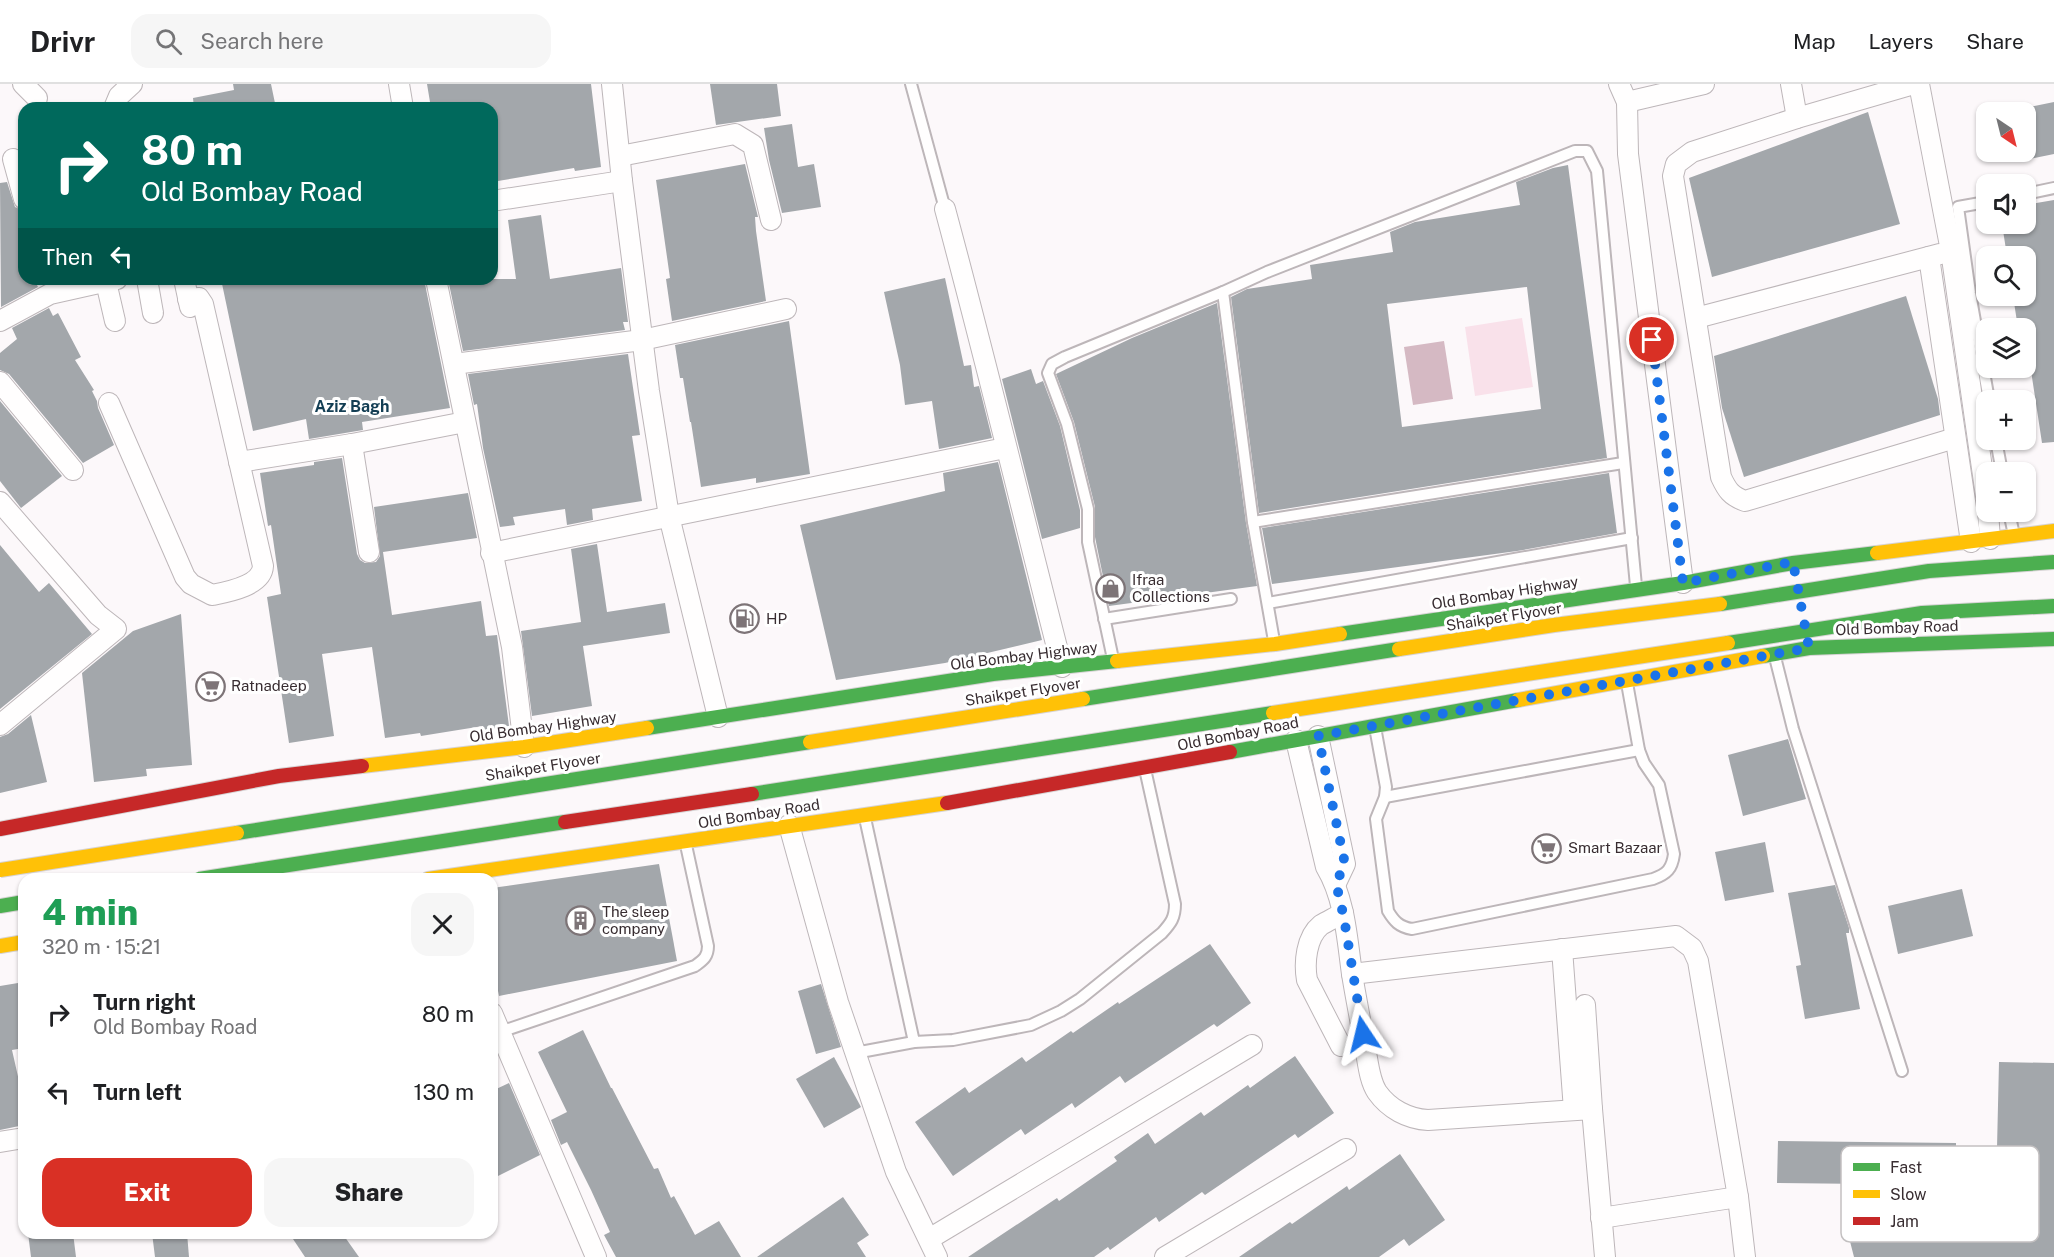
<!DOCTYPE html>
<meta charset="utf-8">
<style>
:root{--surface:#fff;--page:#f6f6f6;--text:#202124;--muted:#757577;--line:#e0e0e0;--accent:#d93025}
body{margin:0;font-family:"Public Sans",sans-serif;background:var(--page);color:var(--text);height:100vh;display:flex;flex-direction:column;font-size:22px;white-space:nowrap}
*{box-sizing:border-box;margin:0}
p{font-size:20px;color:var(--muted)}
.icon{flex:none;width:33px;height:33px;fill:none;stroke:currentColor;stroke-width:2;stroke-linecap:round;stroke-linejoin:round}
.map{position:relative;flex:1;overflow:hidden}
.sheet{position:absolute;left:18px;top:789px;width:480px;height:366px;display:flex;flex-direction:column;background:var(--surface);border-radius:18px;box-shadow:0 2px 4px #0004}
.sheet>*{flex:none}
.top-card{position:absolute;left:18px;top:18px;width:480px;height:183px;border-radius:18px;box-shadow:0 2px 4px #0004;background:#00695c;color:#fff;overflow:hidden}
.needle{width:39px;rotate:145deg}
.buttons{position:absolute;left:1976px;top:18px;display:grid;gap:12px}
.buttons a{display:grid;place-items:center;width:60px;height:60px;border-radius:12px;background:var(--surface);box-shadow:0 2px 4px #0004;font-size:30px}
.pin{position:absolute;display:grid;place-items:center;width:51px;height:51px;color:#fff;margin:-26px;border:3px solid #fff;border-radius:50%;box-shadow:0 2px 6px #0007}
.me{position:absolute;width:66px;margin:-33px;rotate:350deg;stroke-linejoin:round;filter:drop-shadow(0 0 4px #0008)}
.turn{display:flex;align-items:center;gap:21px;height:126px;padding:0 24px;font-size:27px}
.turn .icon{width:78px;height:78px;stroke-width:2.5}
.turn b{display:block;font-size:42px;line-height:51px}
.then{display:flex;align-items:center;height:57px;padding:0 24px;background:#0003;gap:12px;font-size:22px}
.round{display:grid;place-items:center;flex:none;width:63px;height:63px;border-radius:18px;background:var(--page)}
.headline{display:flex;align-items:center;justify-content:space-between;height:102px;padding:0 24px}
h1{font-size:36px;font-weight:800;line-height:45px;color:#1e9e55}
.primary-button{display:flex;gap:12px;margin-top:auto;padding:12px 24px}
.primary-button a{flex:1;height:69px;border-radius:18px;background:var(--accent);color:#fff;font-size:24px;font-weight:800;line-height:69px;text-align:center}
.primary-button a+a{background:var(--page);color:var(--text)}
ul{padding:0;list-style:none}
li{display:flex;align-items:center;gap:18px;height:78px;padding:0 24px}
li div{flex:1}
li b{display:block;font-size:22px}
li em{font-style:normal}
header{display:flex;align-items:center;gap:36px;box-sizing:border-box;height:84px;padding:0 30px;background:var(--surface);border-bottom:2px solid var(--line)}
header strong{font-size:28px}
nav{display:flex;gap:33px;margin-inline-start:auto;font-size:21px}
.search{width:420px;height:54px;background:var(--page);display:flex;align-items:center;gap:15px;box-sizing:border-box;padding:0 21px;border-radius:18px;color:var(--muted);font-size:22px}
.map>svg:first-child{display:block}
.green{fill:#f9e1ea}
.water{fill:#d5b9c3}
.building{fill:#a3a7ab;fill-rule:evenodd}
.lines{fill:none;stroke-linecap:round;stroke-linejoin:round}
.lane-casing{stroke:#bdb6b9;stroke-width:14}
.street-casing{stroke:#bdb6b9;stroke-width:22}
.fast-casing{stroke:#d6d3d4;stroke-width:16}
.slow-casing{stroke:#d6d3d4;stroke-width:16}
.jam-casing{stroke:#d6d3d4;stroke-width:16}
.lane{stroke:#fffefe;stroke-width:10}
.street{stroke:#fffefe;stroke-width:20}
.fast{stroke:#4caf50;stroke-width:14}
.slow{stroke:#ffc107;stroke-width:14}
.jam{stroke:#c62828;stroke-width:14}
.fast-bridge-casing{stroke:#d6d3d4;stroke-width:16;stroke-linecap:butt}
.slow-bridge-casing{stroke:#d6d3d4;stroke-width:16;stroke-linecap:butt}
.jam-bridge-casing{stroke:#d6d3d4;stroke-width:16;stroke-linecap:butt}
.fast-bridge{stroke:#4caf50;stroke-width:14}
.slow-bridge{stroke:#ffc107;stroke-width:14}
.jam-bridge{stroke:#c62828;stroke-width:14}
.route{stroke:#1a73e8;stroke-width:10;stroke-dasharray:0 18}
.labels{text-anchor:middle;stroke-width:6;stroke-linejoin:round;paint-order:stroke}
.poi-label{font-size:15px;fill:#382d31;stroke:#fff;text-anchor:start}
.street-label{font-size:15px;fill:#382d31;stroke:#fff}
.neighbourhood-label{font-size:16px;font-weight:bold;fill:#133e54;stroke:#fff}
.key{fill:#fff;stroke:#c3c0c1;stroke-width:1.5}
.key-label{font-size:16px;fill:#382d31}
</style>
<header>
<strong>Drivr</strong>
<div class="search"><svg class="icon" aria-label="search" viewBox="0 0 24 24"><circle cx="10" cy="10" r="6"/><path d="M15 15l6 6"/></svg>Search here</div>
<nav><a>Map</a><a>Layers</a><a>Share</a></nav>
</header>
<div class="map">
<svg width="2054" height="1173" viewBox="0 0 2054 1173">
<rect width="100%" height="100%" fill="#fcf8fa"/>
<!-- green -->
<polygon class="green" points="1522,234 1533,303 1475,312 1465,243"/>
<!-- water -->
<polygon class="water" points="1444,257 1453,315 1413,321 1404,263"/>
<!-- building -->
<g class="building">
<polygon points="233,0 271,0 276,24 194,24 193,14 234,6"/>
<polygon points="427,0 591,0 601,83 575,87 574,84 492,98 492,24 431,24"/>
<polygon points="710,0 777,0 781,32 716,41"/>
<polygon points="2054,18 2054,70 2025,76 2025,24"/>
<polygon points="1868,28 1900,140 1712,193 1689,94"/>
<polygon points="792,40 798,83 814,80 821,123 782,129 769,76 764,44"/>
<polygon points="745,80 758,133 755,133 756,147 766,217 672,237 666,195 670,194 656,96"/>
<path d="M1568,81L1607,374L1259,429L1231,213L1247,205L1312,195L1310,181L1393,168L1390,148L1415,138L1520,121L1516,98L1553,84ZM1527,203L1541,325L1402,343L1387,220Z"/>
<polygon points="7,98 15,123 24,127 24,195 34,195 38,203 1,223 0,99"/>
<polygon points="2054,116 2054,358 2042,359 2028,267 2025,267 2025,244 2018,244 2013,212 2025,212 2025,172 2007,172 2002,140 2025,140 2025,121"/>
<polygon points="541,131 550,195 621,184 628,238 623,238 625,246 463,267 448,195 516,195 508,136"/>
<polygon points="945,194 964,282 971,281 974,303 979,302 992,354 939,365 932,317 905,321 900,281 884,208"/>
<polygon points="221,195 424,195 450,324 362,338 363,346 309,355 306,335 253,347"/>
<polygon points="1906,212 1938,315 1940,331 1744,393 1722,324 1714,272"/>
<polygon points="1217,219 1246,439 1257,502 1109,522 1095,453 1095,423 1074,338 1056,290 1132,254"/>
<polygon points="49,224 53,232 58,229 81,273 75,276 94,306 92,307 97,317 98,324 114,361 83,379 9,290 0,286 0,269 17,255 12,244"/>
<polygon points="789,237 810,390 756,399 756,394 701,403 691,338 690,338 683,294 680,294 675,261"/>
<polygon points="628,270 640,351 632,352 642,417 592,425 593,436 567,441 565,425 513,433 515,441 500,443 483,364 477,320 474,321 468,290"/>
<polygon points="1031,285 1036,300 1043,297 1060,342 1080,426 1080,444 1042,455 1002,295"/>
<polygon points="0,317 62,392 21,424 0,397"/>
<polygon points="342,374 357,470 360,476 365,479 376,478 380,472 374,423 468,409 477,454 383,468 392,531 481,517 486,552 497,551 509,642 484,646 483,642 421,652 420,649 385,654 372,563 322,570 334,652 289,659 267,513 281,510 271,441 268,442 260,389 314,381 314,378"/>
<polygon points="998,378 1042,556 945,579 836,596 800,441 945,407 943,389"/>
<polygon points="1609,389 1617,449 1517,467 1272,500 1262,444"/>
<polygon points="597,460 607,528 665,519 670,549 583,562 592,622 532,632 521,547 581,538 571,465"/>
<polygon points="0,461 39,508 49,499 92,550 0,625"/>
<polygon points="181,530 192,681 146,685 147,692 94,698 82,589 133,547"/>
<polygon points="31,631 47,698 0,709 0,653 8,650"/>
<polygon points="1788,655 1806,715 1743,732 1728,671"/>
<polygon points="1765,758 1774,808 1725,817 1715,768"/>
<polygon points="659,780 677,877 499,912 492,876 492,804"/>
<polygon points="1835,801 1849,844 1849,849 1846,849 1860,925 1805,935 1796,882 1801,881 1788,809"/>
<polygon points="1962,805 1973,852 1898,870 1888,822"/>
<polygon points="1210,860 1251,919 1217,943 1214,940 1125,999 1120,992 1075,1024 1072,1019 1025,1051 1021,1045 953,1092 915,1038 965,1003 969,1009 1022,973 1026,978 1071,947 1073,949 1118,918 1119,920"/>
<polygon points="24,898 24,964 12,966 24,1019 24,1041 0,1046 0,902"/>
<polygon points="821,900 841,963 816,970 798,907"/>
<polygon points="583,946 611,1004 612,1004 654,1085 658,1084 671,1114 674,1112 695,1151 719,1137 741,1173 616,1173 604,1151 610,1148 591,1106 567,1058 561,1061 551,1036 567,1028 538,968"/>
<polygon points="1295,972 1334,1029 1298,1054 1295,1050 1205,1111 1202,1108 1159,1138 1156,1133 1110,1166 1108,1163 1094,1173 968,1173 1057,1114 1059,1117 1117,1077 1114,1073 1148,1049 1155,1060 1201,1028 1204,1032 1248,1001 1250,1004"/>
<polygon points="834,973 861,1023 824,1044 796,995"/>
<polygon points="1999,978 2054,979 2054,1173 1854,1173 1844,1134 1957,1103 1957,1101 1777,1099 1778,1057 1956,1059 1956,1074 1997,1064"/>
<polygon points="509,999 540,1071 492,1095 492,1007"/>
<polygon points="1400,1070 1445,1136 1409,1162 1404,1155 1379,1173 1239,1173 1290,1138 1292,1140 1347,1102 1349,1106"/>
<polygon points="843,1113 869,1151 857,1159 866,1173 757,1173"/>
<polygon points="28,1149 73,1149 76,1173 31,1173"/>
<polygon points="152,1149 187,1149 189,1173 155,1173"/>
<polygon points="289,1149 342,1149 359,1173 305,1173"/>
</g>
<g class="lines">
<defs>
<g id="lane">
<polyline points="911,0 945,125"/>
<polyline points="2025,110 2054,104"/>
<polyline points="1986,118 1958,123 1970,209 1989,316"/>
<polyline points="1996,356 2002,388"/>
<polyline points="2009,428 2014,451"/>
<polyline points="1253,438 1623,379"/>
<polyline points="1268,519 1632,454"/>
<polyline points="1104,535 1231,515"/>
<polyline points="1274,557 1253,438 1223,208 1267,188 1575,67 1587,67 1597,87 1636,502"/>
<polyline points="1775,573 1793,645 1902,987"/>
<polyline points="1113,575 1088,458 1088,425 1067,340 1048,289 1052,280 1065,273 1223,208"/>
<path d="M1375,643L1386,703L1385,713L1376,735L1388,827C1394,837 1399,843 1412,845L1653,795C1667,790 1672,785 1674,770L1659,701L1644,679L1639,666L1627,599"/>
<polyline points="1385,713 1639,666"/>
<path d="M865,734L914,958L953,956L1031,941L1061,927L1080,915L1162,849C1171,839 1175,834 1175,820L1145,685"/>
<path d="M500,948L695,882C703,876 708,873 708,862L686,761"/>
<polyline points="855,969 914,958"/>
</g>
<g id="street">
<polyline points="23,0 37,14"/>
<polyline points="399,0 403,24"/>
<polyline points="612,0 622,97 649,307 669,432 718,633"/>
<polyline points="1619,0 1627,18 1628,70 1683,499"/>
<polyline points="1791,0 1797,34"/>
<path d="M1914,0L1797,34L1692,68L1676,80L1673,92L1721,393C1727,406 1731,412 1745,417L1955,354"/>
<polyline points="1919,0 1951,167 1986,412"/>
<polyline points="1627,18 1704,0"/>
<polyline points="114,24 119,12 132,0"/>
<polyline points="620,72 735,50 753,61 771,136"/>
<polyline points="13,75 24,115"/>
<polyline points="492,117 622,97"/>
<path d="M945,125C986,277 1023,431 1062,583"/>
<polyline points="1929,173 1971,458"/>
<polyline points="147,195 153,229"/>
<polyline points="184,195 190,223"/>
<polyline points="436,195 512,563 524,663"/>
<polyline points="106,198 115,237"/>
<polyline points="1696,234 1940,170"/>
<polyline points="0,237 50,210 117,195"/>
<polyline points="454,280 642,256 786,225"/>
<polyline points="0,298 73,386"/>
<path d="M109,319L185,493L191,500L212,511C227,508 262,502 263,482L203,220L199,214L188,215"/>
<polyline points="352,360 369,468"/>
<polyline points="239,378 352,360 465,338"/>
<polyline points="0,418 98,531 116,545 0,641"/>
<polyline points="1988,428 1990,455"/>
<polyline points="491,469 1005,364"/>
<polyline points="1318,652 1345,780 1336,799"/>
<path d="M1296,656L1326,783C1345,815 1347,854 1352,890L1676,852L1692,864L1698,877L1738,1113L1745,1173"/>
<polyline points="789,741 838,918 896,1088 937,1173"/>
<polyline points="1562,865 1574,1026"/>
<path d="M1352,890C1356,915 1361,939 1365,963C1368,977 1369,996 1377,1008C1389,1025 1408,1035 1428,1036L1592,1025L1605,1173"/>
<polyline points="1585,921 1592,1025"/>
<polyline points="492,929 596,1173"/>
<path d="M1341,962L1307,896C1304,879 1306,853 1321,841C1328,837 1336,833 1343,829"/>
<polyline points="0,1058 24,1054"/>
<polyline points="1601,1134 1738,1113"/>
<polyline points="929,1155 1252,961"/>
<polyline points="1165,1173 1346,1065"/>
</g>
<g id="fast">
<polyline points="1340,550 1683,499 1793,479 1877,469"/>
<polyline points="1763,572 1809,564 2054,555"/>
<polyline points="647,644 993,590 1117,577"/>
<polyline points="1230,668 1518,616"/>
<polyline points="0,822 24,818"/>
</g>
<g id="slow">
<polyline points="1877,469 2054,447"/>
<polyline points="1117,577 1275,560 1340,550"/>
<polyline points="1518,616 1763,572"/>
<polyline points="362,682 524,663 647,644"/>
<polyline points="428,795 947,719"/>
<polyline points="0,862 24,858"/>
</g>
<g id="jam">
<polyline points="947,719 1230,668"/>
<polyline points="0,745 279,692 362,682"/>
</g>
</defs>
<!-- lane casing -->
<use href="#lane" class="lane-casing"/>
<!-- street casing -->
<use href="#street" class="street-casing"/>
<!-- fast casing -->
<use href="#fast" class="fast-casing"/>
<!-- slow casing -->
<use href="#slow" class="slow-casing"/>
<!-- jam casing -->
<use href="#jam" class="jam-casing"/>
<!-- lane -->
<use href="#lane" class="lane"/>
<!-- street -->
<use href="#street" class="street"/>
<!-- fast -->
<use href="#fast" class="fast"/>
<!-- slow -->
<use href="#slow" class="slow"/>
<!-- jam -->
<use href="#jam" class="jam"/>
<defs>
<g id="fast-bridge">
<polyline points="1720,520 1929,487 2054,478"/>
<polyline points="1728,559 1922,529 2054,522"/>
<polyline points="1083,615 1399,565"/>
<polyline points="752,710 1273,629"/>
<polyline points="237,749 810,658"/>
<polyline points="199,795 565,738"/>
</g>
<g id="slow-bridge">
<polyline points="1399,565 1554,541 1720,520"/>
<polyline points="1273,629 1728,559"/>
<polyline points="810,658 1083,615"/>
<polyline points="0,786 237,749"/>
</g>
<polyline id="jam-bridge" points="565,738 752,710"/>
</defs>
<!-- fast-bridge casing -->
<use href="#fast-bridge" class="fast-bridge-casing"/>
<!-- slow-bridge casing -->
<use href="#slow-bridge" class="slow-bridge-casing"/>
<!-- jam-bridge casing -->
<use href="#jam-bridge" class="jam-bridge-casing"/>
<!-- fast-bridge -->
<use href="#fast-bridge" class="fast-bridge"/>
<!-- slow-bridge -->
<use href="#slow-bridge" class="slow-bridge"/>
<!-- jam-bridge -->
<use href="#jam-bridge" class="jam-bridge"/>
</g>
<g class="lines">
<!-- route -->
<polyline class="route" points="1363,950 1344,834 1336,799 1345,780 1318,652 1809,564 1793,478 1683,499 1652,256"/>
</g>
<!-- icons -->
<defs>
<symbol id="shop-ring" viewBox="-11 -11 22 22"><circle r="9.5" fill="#fff" stroke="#7d7477" stroke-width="1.5"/><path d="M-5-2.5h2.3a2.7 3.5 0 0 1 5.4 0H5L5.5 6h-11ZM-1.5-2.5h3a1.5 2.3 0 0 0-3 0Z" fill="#7d7477"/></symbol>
<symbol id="fuel-ring" viewBox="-11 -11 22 22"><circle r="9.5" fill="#fff" stroke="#7d7477" stroke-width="1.5"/><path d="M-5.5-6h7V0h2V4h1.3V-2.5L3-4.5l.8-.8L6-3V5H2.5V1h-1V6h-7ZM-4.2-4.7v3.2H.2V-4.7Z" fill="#7d7477"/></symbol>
<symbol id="supermarket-ring" viewBox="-11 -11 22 22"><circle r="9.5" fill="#fff" stroke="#7d7477" stroke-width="1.5"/><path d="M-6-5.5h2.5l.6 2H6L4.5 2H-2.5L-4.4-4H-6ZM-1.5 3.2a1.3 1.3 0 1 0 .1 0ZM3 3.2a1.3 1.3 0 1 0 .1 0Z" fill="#7d7477"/></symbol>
<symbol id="building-ring" viewBox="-11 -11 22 22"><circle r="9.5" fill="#fff" stroke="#7d7477" stroke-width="1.5"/><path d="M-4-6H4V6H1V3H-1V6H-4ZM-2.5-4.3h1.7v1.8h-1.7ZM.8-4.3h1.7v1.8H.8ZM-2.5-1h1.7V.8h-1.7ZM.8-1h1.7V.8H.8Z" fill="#7d7477"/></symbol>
</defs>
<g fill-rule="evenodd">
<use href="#shop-ring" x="1094" y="488" width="33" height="33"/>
<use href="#fuel-ring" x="728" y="518" width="33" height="33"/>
<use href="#supermarket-ring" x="194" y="586" width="33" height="33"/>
<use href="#supermarket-ring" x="1530" y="748" width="33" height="33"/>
<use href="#building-ring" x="564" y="820" width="33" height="33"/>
</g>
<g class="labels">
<!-- poi labels -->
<g class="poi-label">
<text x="1132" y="501">Ifraa<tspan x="1132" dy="17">Collections</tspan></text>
<text x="766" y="540">HP</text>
<text x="231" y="607">Ratnadeep</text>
<text x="1568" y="769">Smart Bazaar</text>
<text x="602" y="833">The sleep<tspan x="602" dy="17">company</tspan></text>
</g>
<!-- street labels -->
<g class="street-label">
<text transform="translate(1505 509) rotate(-9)" y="5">Old Bombay Highway</text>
<text transform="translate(1504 533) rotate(-9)" y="5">Shaikpet Flyover</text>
<text transform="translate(1897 544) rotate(-2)" y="5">Old Bombay Road</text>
<text transform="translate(1024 572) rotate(-7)" y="5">Old Bombay Highway</text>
<text transform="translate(1023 608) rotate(-9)" y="5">Shaikpet Flyover</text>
<text transform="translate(543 643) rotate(-8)" y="5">Old Bombay Highway</text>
<text transform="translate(1238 650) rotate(-11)" y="5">Old Bombay Road</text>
<text transform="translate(543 683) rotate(-9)" y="5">Shaikpet Flyover</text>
<text transform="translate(759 730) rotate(-9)" y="5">Old Bombay Road</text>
</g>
<!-- neighbourhood labels -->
<g class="neighbourhood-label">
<text x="352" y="328">Aziz Bagh</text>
</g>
</g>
<!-- legend -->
<rect x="1841" y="1062" width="198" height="96" rx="9" class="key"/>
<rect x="1853" y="1079" width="27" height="8" fill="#4caf50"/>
<rect x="1853" y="1106" width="27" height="8" fill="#ffc107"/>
<rect x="1853" y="1133" width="27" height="8" fill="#c62828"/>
<g class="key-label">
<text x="1890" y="1089">Fast</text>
<text x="1890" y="1116">Slow</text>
<text x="1890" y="1143">Jam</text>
</g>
</svg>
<div class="buttons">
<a><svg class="needle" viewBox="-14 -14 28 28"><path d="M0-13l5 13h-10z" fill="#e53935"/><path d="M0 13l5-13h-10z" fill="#757577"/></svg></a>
<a><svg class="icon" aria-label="sound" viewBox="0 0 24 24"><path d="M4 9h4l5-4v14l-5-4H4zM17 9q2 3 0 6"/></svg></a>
<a><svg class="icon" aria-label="search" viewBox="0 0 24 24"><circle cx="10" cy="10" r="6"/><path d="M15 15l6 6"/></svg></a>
<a><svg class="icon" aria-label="layers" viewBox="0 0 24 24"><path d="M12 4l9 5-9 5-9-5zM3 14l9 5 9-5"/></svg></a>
<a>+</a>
<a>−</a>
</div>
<div class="pin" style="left:1652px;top:256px;background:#d93025"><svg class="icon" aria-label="arrive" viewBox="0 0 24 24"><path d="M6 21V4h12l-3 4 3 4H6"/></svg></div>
<svg class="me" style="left:1363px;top:950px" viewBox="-20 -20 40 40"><path d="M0-17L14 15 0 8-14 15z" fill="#1a73e8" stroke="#fff" stroke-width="4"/></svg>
<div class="top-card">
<div class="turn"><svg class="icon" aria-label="right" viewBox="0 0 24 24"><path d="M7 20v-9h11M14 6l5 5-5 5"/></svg><div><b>80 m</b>Old Bombay Road</div></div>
<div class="then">Then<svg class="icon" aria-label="left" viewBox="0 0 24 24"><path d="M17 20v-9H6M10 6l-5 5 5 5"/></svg></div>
</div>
<section class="sheet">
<div class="headline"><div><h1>4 min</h1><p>320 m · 15:21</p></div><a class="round"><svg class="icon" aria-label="close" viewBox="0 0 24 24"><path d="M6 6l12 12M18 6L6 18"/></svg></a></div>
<ul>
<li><svg class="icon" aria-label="right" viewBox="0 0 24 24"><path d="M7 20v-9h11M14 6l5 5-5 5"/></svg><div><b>Turn right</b><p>Old Bombay Road</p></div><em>80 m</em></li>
<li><svg class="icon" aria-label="left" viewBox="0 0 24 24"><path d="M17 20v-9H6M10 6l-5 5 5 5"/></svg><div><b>Turn left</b></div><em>130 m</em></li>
</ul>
<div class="primary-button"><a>Exit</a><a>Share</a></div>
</section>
</div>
